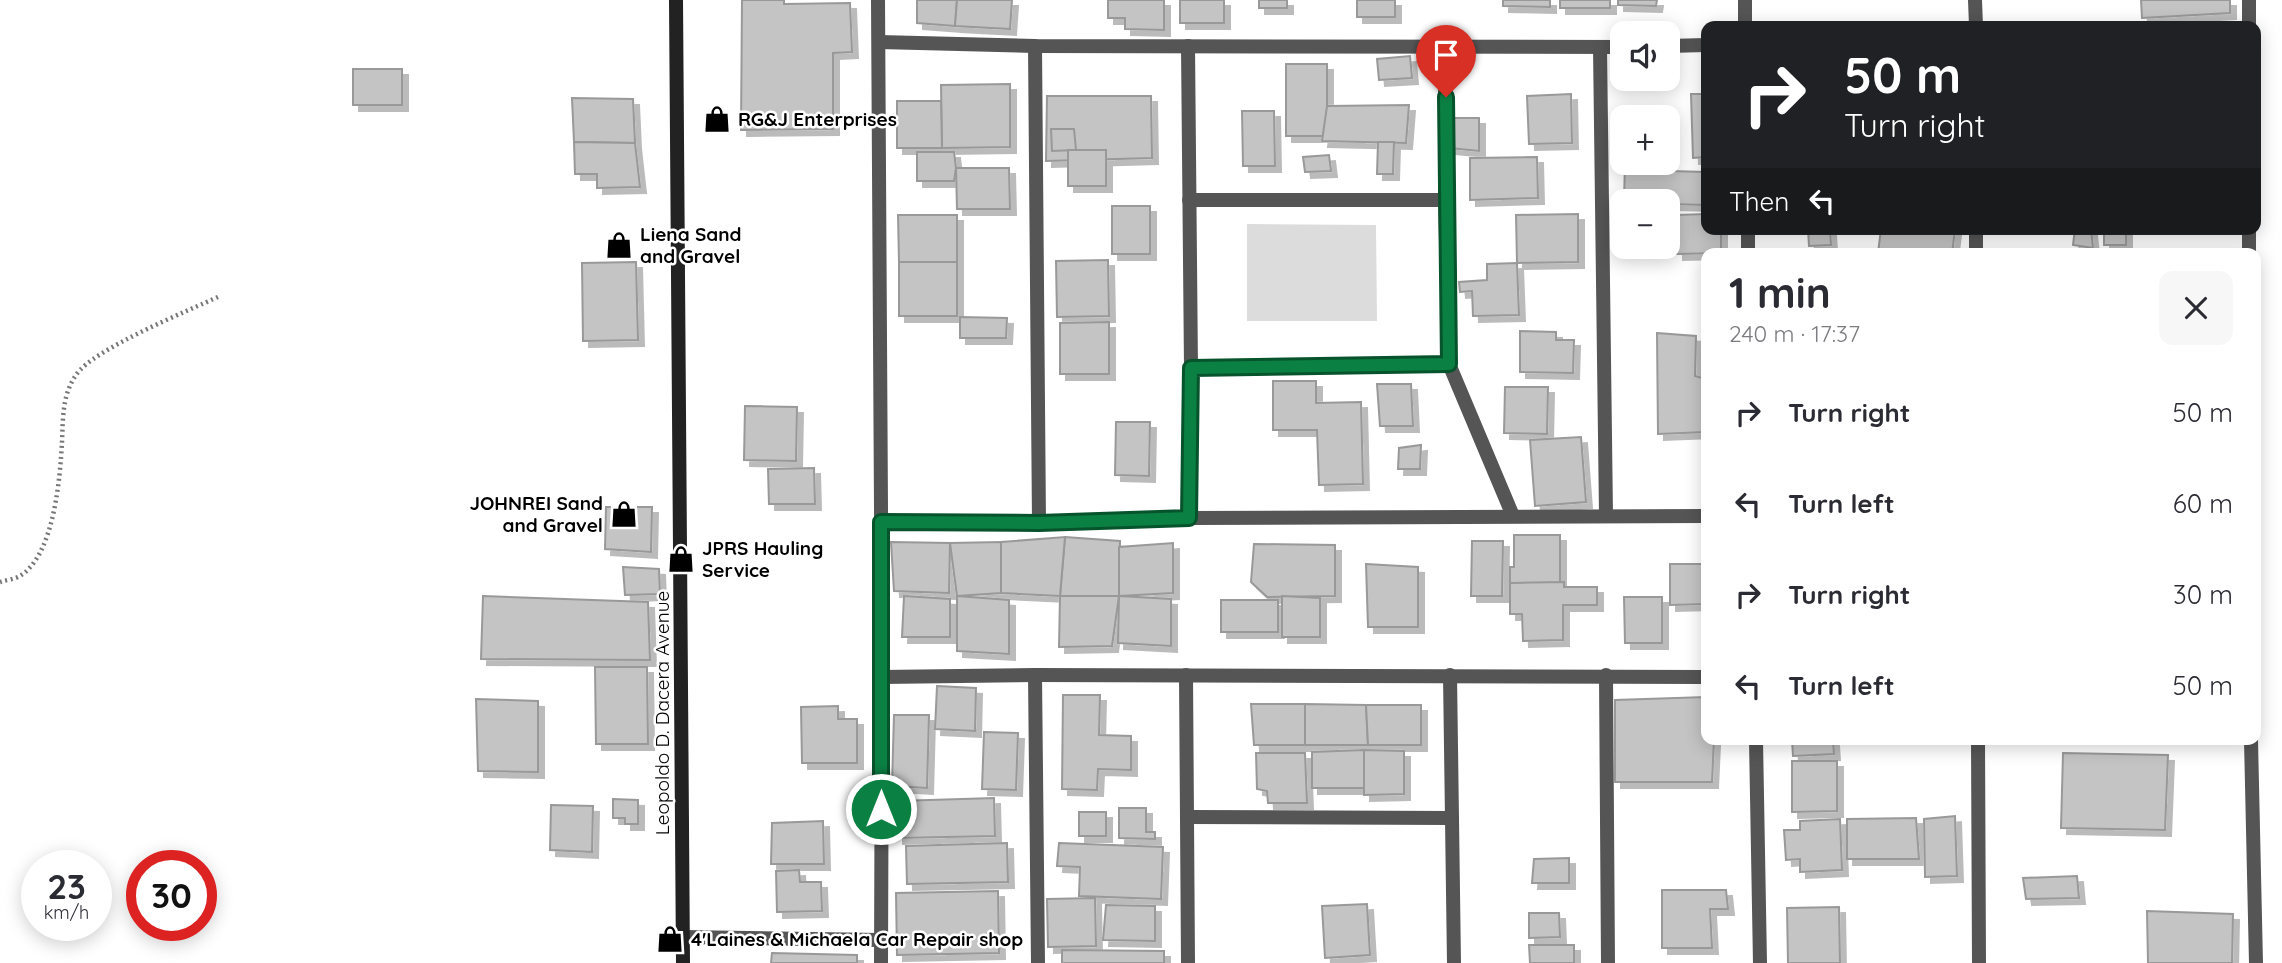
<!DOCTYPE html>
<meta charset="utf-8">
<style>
:root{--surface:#fff;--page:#f7f7f7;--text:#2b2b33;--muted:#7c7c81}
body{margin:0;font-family:Quicksand,sans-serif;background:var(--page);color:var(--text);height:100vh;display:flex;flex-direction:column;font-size:26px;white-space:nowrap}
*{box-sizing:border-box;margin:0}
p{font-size:23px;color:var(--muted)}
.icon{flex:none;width:38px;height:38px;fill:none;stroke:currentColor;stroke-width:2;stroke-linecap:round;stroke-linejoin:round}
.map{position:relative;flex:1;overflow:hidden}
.details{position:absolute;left:1701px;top:248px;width:560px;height:497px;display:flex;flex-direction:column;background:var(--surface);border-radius:14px;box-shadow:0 4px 18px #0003}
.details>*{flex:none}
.hud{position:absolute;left:1701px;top:21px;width:560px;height:214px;border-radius:14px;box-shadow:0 4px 18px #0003;background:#202124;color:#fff;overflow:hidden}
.buttons{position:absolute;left:1610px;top:21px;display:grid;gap:14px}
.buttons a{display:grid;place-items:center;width:70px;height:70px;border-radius:14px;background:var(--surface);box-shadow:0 4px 18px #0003;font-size:35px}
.speed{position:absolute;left:21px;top:850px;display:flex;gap:14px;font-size:35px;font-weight:700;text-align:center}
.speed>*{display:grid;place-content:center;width:91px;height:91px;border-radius:50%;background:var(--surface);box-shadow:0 4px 18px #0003;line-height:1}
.speed small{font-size:18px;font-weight:400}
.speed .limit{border:10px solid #d22;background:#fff;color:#111}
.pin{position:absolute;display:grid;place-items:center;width:60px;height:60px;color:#fff;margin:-72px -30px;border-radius:50% 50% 50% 0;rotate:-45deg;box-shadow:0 0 7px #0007}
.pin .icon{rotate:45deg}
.me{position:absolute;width:77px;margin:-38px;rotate:0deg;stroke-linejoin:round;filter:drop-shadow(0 0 5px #0008)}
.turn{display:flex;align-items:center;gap:24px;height:147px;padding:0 28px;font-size:32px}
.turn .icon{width:91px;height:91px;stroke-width:2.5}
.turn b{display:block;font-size:49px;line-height:60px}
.then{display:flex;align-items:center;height:66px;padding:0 28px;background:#0003;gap:14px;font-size:26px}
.round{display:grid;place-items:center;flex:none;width:74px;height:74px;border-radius:14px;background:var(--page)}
.summary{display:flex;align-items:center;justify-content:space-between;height:119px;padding:0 28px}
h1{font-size:42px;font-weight:800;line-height:52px}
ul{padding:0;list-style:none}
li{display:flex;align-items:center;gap:21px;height:91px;padding:0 28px}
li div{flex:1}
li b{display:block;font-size:26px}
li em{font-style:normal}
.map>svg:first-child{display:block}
.green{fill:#dcdcdc}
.building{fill:#c4c4c4;stroke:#999;stroke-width:2;filter:url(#shadow)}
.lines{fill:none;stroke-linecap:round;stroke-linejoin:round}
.path{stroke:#777;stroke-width:4.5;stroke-dasharray:2 3.5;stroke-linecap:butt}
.street{stroke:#555;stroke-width:14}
.secondary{stroke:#222;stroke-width:14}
.route-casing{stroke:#07532c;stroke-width:18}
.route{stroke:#0b8043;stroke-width:12}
.labels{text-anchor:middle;stroke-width:5;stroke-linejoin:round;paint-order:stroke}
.poi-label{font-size:19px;font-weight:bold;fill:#000;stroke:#fff;text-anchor:start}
.street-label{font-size:19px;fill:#000;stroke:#fff}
</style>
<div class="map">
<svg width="2282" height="963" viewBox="0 0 2282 963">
<defs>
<filter id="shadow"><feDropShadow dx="6" dy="6" stdDeviation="0" flood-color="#0004"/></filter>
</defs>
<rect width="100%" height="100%" fill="#fff"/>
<!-- green -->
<polygon class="green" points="1247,224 1376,225 1377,321 1247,321"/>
<!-- building -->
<g class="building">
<polygon points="742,0 784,0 784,4 850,3 852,52 833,53 833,129 741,130"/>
<polygon points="917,0 957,0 955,26 917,23"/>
<polygon points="957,0 1012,0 1010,29 955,26"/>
<polygon points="1108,0 1164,0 1164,30 1125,29 1125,18 1108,18"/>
<rect x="1180" y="0" width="44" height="23"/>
<rect x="1259" y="0" width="28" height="8"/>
<rect x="1357" y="0" width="38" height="17"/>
<polygon points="1503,0 1550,0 1550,7 1503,6"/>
<rect x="1560" y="0" width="50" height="8"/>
<polygon points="1618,0 1657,0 1656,6 1618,5"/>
<polygon points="2141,0 2230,0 2230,13 2142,18"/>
<polygon points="1410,56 1412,78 1379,80 1377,59"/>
<rect x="1286" y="64" width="41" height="72"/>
<rect x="353" y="69" width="49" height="36"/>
<polygon points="1010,84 1010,147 942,148 941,85"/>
<polygon points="1571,94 1572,143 1529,144 1527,96"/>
<polygon points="1691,94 1706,94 1706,157 1693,158"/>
<polygon points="1047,96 1151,96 1152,158 1046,161"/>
<polygon points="572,98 633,99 635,143 574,142"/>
<polygon points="897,101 941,101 942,148 897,148"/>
<polygon points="1409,105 1406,143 1322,141 1327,106"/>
<polygon points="1242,111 1274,111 1275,166 1243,166"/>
<polygon points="1450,118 1479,118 1479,151 1450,148"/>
<polygon points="1051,129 1074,129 1076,150 1052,151"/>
<polygon points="574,142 635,143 640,187 597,188 597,174 575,174"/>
<polygon points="1378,142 1394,142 1393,174 1377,174"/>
<polygon points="1668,149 1670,149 1670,171 1706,172 1706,205 1668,204 1668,201 1624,201 1625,163 1668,163"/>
<rect x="1068" y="150" width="38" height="36"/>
<polygon points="917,152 954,152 956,168 954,181 917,181"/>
<polygon points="1329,155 1331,171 1305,172 1303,157"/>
<polygon points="1537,157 1538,198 1470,200 1470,158"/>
<polygon points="956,168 1009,168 1010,209 957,209"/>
<rect x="1112" y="206" width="38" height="48"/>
<polygon points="1578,214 1578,262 1517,263 1516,215"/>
<polygon points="1706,214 1706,229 1721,229 1721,253 1677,254 1676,215"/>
<polygon points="898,215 957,215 957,262 899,262"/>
<polygon points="1808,229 1830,229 1831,245 1809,246"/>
<polygon points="1881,229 1955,229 1952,254 1878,253"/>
<polygon points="2075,229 2091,229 2093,248 2073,245"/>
<rect x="2104" y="229" width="22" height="16"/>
<polygon points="1108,260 1109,316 1057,317 1056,261"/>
<polygon points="636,262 638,340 583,341 582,263"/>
<rect x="899" y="262" width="58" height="54"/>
<polygon points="1517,263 1519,315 1473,316 1472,291 1460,292 1459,282 1487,280 1487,264"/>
<polygon points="960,317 1007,318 1006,338 960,338"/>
<polygon points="1109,322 1109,374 1060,374 1060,323"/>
<polygon points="1520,331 1556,332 1556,340 1574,340 1573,373 1520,372"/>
<polygon points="1657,333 1696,336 1695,376 1706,379 1706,432 1658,434"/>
<polygon points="1273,381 1316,381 1316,403 1361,402 1363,484 1319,485 1317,430 1273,430"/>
<polygon points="1377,384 1411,384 1413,426 1380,426"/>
<polygon points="1505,387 1548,387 1547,434 1504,433"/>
<polygon points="745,406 797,407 796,461 744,460"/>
<polygon points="1116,422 1150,422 1149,476 1115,475"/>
<polygon points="1581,437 1586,502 1535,506 1530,440"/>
<polygon points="1421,445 1420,469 1398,469 1399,448"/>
<polygon points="814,468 815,504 769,504 768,469"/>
<polygon points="606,507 652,507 651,552 605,549"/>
<polygon points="1514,535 1560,535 1560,583 1510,583 1510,567 1514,567"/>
<polygon points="1065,537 1120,541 1119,596 1060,596"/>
<polygon points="1065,537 1060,596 1001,593 1001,542"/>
<polygon points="1472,541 1503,541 1502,596 1471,596"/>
<polygon points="891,542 950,543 949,593 894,591"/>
<polygon points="1001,542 1001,593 957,596 950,543"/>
<polygon points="1173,543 1173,593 1119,596 1119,547"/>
<polygon points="1254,544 1335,545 1335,596 1267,597 1251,582"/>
<polygon points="1366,564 1418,567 1418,627 1368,627"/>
<polygon points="1670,564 1705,564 1706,604 1670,605"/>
<polygon points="623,567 659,569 660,594 625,595"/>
<polygon points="1564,582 1564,587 1597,587 1597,605 1563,605 1563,640 1523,641 1522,614 1510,614 1510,583"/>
<polygon points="483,596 648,602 650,660 481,659"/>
<polygon points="904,596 950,599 950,637 902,637"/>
<polygon points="957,596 1009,600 1009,654 957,651"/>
<polygon points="1060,596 1119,596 1112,646 1059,647"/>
<polygon points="1119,596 1171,599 1171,646 1118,643"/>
<polygon points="1282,596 1320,598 1320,637 1282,637"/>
<polygon points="1624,597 1662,597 1662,643 1625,643"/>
<rect x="1221" y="600" width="57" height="32"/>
<polygon points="595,667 647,667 648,744 596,744"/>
<polygon points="937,686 976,688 975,731 935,729"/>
<polygon points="1063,695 1100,695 1099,735 1131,736 1131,770 1098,769 1097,790 1062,789"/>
<polygon points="1706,697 1706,740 1714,740 1712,782 1615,782 1615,700"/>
<polygon points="476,699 538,701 538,772 478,771"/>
<polygon points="1251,704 1305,704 1305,745 1254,745"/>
<polygon points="1305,704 1366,705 1368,745 1305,745"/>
<polygon points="1366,705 1421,705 1421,745 1368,745"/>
<polygon points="838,706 838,719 857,719 857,763 802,763 801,707"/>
<polygon points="894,715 929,715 927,788 892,786"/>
<polygon points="984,732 1018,733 1016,790 982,789"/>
<polygon points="1792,740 1833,740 1834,754 1793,756"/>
<polygon points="1364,750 1404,751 1404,794 1364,795"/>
<polygon points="1364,750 1364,788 1312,788 1312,752"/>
<polygon points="1256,753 1305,753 1307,803 1268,803 1267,791 1257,789"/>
<polygon points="2063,753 2168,755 2165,830 2061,828"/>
<polygon points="1792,761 1837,761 1837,811 1792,812"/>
<polygon points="994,798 995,836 897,838 897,801"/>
<polygon points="613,799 638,800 638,824 625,824 625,818 613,818"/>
<polygon points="551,805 593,806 592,852 550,850"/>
<polygon points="1119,808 1146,808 1146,832 1155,832 1155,839 1119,838"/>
<rect x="1079" y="812" width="27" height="24"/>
<polygon points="1955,816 1957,876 1925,877 1924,819"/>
<polygon points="1916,818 1919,859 1847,859 1847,819"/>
<polygon points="1840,819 1842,870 1800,872 1800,859 1786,860 1784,830 1800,830 1800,821"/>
<polygon points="823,821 824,864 771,864 772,823"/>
<polygon points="1007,843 1008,882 907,884 906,846"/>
<polygon points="1059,843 1163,847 1161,899 1079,896 1080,867 1057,866"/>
<polygon points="1569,858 1569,883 1532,883 1534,859"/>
<polygon points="799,870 800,882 821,882 822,911 777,912 776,871"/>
<polygon points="2077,876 2079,898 2026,899 2023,878"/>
<polygon points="1662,890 1726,890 1728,909 1710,909 1712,948 1662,948"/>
<polygon points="998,891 999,953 897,955 896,893"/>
<polygon points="1095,898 1096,946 1048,947 1047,899"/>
<polygon points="1367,904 1370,955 1325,958 1322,906"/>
<polygon points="1106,905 1155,906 1155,941 1103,940"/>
<polygon points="1839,907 1840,963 1788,963 1787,908"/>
<polygon points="2147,911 2233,914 2232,963 2148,963"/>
<polygon points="1529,913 1559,913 1560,937 1529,938"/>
<polygon points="1529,945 1574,945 1574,963 1530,963"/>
<polygon points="1062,950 1164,951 1164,963 1062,963"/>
<polygon points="772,953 857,955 857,963 771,963"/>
</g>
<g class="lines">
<!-- path -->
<path class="path" d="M0,582C6,580 15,579 20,576C54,555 60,479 62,442C63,419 62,395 76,375C93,349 188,311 220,296"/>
<!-- street -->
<g class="street">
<polyline points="878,0 882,677 881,963"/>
<polyline points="1745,0 1745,26"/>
<polyline points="1975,0 1976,26"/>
<polyline points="2249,26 2249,0"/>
<polyline points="879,42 1035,46 1622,47"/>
<polyline points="1035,46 1039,523"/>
<polyline points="1188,46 1191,368 1189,518"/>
<polyline points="1445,46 1445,200 1449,364 1513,516"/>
<polyline points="1668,46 1706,45"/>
<polyline points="1600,47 1606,515"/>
<polyline points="1189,200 1445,200"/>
<polyline points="1748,229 1748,254"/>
<polyline points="1976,229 1976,254"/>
<polyline points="2249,254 2249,229"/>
<polyline points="1191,368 1449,364"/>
<polyline points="881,522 1039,523 1189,518 1706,516"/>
<polyline points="1035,675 1038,963"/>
<polyline points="1186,675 1188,963"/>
<polyline points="1450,675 1454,963"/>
<polyline points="1606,675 1608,963"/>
<polyline points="882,677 1035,675 1706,677"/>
<polyline points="1756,740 1760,963"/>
<polyline points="1978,740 1979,963"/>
<polyline points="2251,740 2256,963"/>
<polyline points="1187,817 1452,818"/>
<polyline points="683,937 880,940"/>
</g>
<!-- secondary -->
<polyline class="secondary" points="676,0 683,963"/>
</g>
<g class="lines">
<defs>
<polyline id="route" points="881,809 881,522 1039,523 1189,518 1191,368 1449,364 1446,97"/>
</defs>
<!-- route casing -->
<use href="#route" class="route-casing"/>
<!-- route -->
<use href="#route" class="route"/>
</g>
<!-- icons -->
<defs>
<symbol id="shop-bare" viewBox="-9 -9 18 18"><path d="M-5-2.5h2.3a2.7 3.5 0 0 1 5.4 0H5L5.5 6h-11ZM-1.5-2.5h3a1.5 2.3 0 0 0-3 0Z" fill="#000" stroke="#fff" stroke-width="2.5" paint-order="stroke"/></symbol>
</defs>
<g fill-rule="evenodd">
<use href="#shop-bare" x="698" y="100" width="38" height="38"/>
<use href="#shop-bare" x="600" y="226" width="38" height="38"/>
<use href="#shop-bare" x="605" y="495" width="38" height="38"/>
<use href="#shop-bare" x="662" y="540" width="38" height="38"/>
<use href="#shop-bare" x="651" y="920" width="38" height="38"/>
</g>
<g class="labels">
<!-- poi labels -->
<g class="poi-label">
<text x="738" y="126">RG&amp;J Enterprises</text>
<text x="640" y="241">Liena Sand<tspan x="640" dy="22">and Gravel</tspan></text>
<text x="603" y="510" text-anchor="end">JOHNREI Sand<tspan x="603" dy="22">and Gravel</tspan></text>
<text x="702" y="555">JPRS Hauling<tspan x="702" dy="22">Service</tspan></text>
<text x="691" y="946">4'Laines &amp; Michaela Car Repair shop</text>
</g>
<!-- street labels -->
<g class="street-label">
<text transform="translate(662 713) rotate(-90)" y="7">Leopoldo D. Dacera Avenue</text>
</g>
</g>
</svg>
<div class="buttons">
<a><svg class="icon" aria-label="sound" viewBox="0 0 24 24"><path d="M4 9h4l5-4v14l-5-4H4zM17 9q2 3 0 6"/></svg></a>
<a>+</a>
<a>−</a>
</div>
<div class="speed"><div>23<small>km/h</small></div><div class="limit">30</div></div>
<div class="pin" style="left:1446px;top:97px;background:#d93025"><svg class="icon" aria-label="arrive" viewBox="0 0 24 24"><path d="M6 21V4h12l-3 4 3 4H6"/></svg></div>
<svg class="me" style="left:881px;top:809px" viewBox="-20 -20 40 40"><circle r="17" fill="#0b8043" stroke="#fff" stroke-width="3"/><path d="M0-11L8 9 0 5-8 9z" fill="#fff"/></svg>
<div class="hud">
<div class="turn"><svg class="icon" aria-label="right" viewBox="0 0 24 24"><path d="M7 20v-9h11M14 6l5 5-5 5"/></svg><div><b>50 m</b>Turn right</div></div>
<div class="then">Then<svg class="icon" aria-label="left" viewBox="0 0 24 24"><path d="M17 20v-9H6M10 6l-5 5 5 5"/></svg></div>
</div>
<section class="details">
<div class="summary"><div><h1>1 min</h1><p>240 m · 17:37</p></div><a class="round"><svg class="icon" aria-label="close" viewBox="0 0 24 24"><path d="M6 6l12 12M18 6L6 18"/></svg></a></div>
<ul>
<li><svg class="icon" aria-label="right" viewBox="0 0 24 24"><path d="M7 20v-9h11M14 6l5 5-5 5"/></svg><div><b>Turn right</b></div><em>50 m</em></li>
<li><svg class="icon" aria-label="left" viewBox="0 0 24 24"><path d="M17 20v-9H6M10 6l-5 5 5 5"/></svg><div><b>Turn left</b></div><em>60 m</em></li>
<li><svg class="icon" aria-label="right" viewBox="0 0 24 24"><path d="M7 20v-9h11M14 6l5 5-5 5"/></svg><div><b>Turn right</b></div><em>30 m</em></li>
<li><svg class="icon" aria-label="left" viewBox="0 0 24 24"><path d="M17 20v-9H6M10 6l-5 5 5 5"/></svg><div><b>Turn left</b></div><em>50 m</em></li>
</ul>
</section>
</div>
